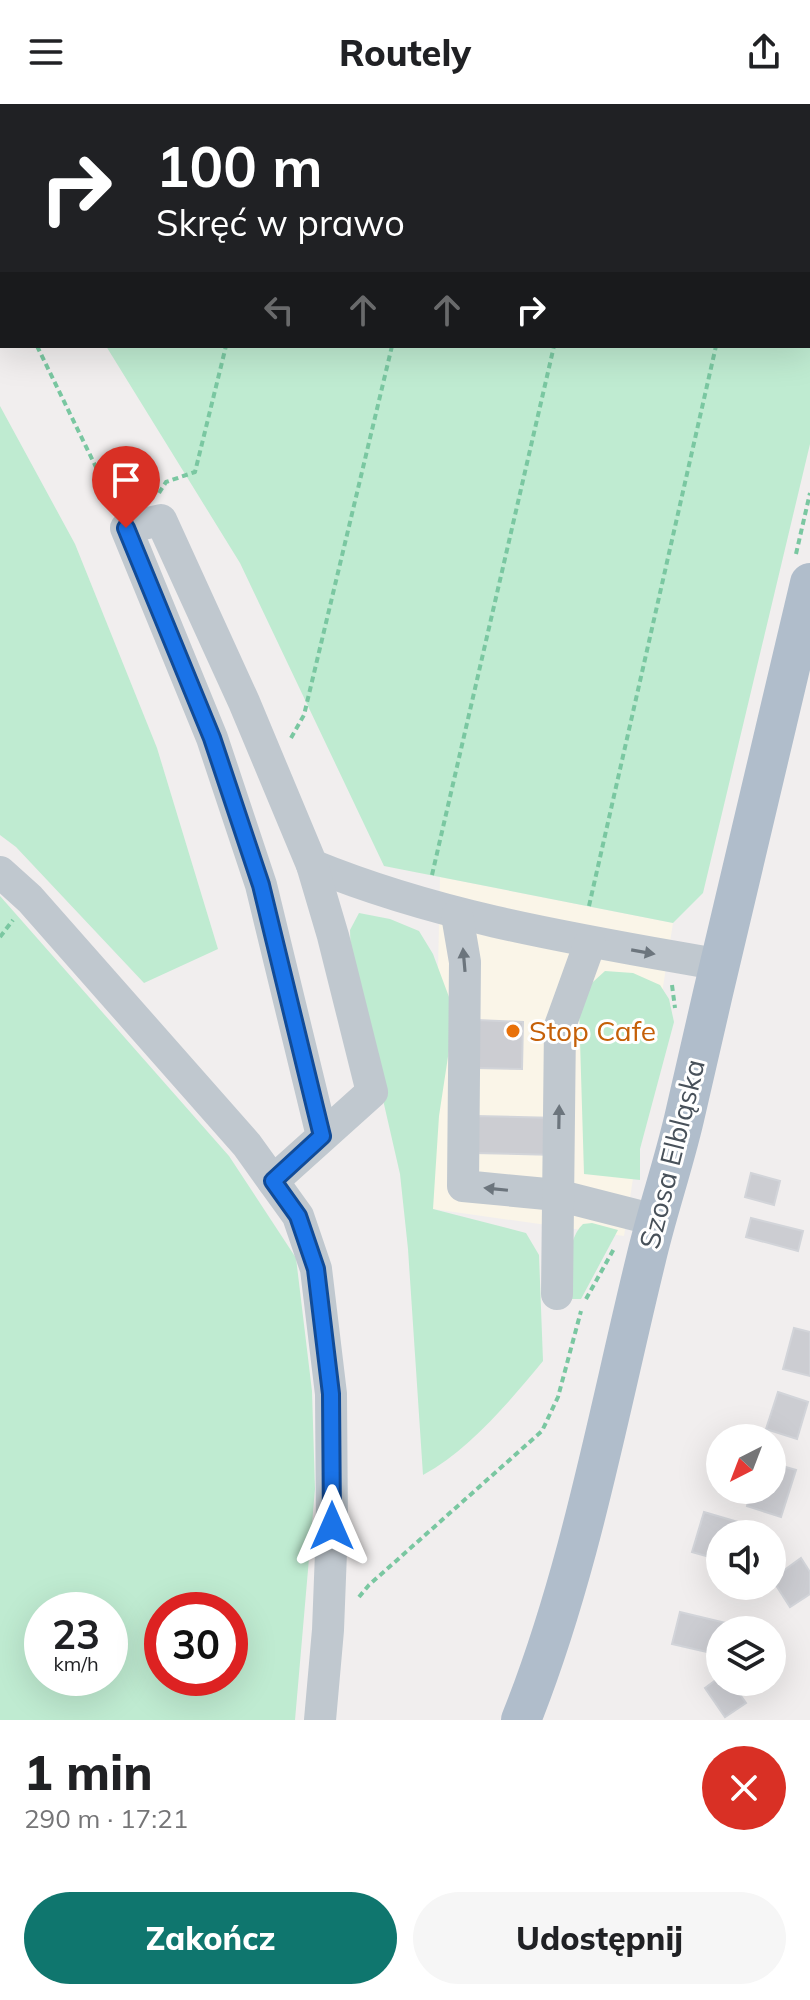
<!DOCTYPE html>
<html lang="pl">
<meta charset="utf-8">
<style>
:root{--surface:#fff;--page:#f6f6f6;--text:#202124;--muted:#757577;--accent:#0f766e}
body{margin:0;font-family:Mulish,sans-serif;background:var(--page);color:var(--text);height:100vh;display:flex;flex-direction:column;font-size:30px;white-space:nowrap}
*{box-sizing:border-box;margin:0}
p{font-size:26px;color:var(--muted)}
.icon{flex:none;width:44px;height:44px;fill:none;stroke:currentColor;stroke-width:2;stroke-linecap:round;stroke-linejoin:round}
.map{position:relative;height:1616px;overflow:hidden}
.drawer{display:flex;flex-direction:column;background:var(--surface);flex:1}
.drawer>*{flex:none}
.hud{position:absolute;left:0px;top:0px;width:810px;height:244px;box-shadow:0 8px 32px #0002;background:#202124;color:#fff;overflow:hidden}
.needle{width:52px;rotate:222deg}
.controls{position:absolute;left:706px;top:1320px;display:grid;gap:16px}
.controls a{display:grid;place-items:center;width:80px;height:80px;border-radius:50%;background:var(--surface);box-shadow:0 8px 32px #0002;font-size:40px}
.speed{position:absolute;left:24px;top:1488px;display:flex;gap:16px;font-size:40px;font-weight:700;text-align:center}
.speed>*{display:grid;place-content:center;width:104px;height:104px;border-radius:50%;background:var(--surface);box-shadow:0 8px 32px #0002;line-height:1}
.speed small{font-size:20px;font-weight:400}
.speed .limit{border:12px solid #d22;background:#fff;color:#111}
.pin{position:absolute;display:grid;place-items:center;width:68px;height:68px;color:#fff;margin:-82px -34px;border-radius:50% 50% 50% 0;rotate:-45deg;box-shadow:0 0 8px #0007}
.pin .icon{rotate:45deg}
.me{position:absolute;width:88px;margin:-44px;rotate:0deg;stroke-linejoin:round;filter:drop-shadow(0 0 6px #0008)}
.turn{display:flex;align-items:center;gap:28px;height:168px;padding:0 24px;font-size:36px}
.turn .icon{width:104px;height:104px;stroke-width:2.5}
.turn b{display:block;font-size:56px;line-height:68px}
.lanes{display:flex;align-items:center;height:76px;padding:0 24px;background:#0003;justify-content:center;gap:40px;direction:ltr}
.lanes .off{opacity:.35}
.round{display:grid;place-items:center;flex:none;width:84px;height:84px;border-radius:42px;background:var(--page)}
.head{display:flex;align-items:center;justify-content:space-between;height:136px;padding:0 24px}
h1{font-size:48px;font-weight:800;line-height:60px}
.cta{display:flex;gap:16px;margin-top:auto;padding:16px 24px}
.cta a{flex:1;height:92px;border-radius:48px;background:var(--accent);color:#fff;font-size:32px;font-weight:800;line-height:92px;text-align:center}
.cta a+a{background:var(--page);color:var(--text)}
header{display:flex;justify-content:space-between;align-items:center;height:104px;padding:0 24px;background:var(--surface);font-size:36px;font-weight:800}
.map>svg:first-child{display:block}
.commercial{fill:#faf5e8}
.green{fill:#bfebd1;fill-rule:evenodd}
.building{fill:#cccdd2;stroke:#d2d4d9;stroke-width:2}
.lines{fill:none;stroke-linecap:round;stroke-linejoin:round}
.path{stroke:#7ac7a1;stroke-width:4;stroke-dasharray:6 4;stroke-linecap:butt}
.minor{stroke:#c0c8cf;stroke-width:32}
.major{stroke:#b0bdcb;stroke-width:40}
.oneway{fill:#6c757d}
.route-casing{stroke:#114b97;stroke-width:20}
.route{stroke:#1a73e8;stroke-width:14}
.food-dot{fill:#e8710a;stroke:#fff;stroke-width:3}
.labels{text-anchor:middle;stroke-width:6;stroke-linejoin:round;paint-order:stroke}
.food-label{font-size:28px;fill:#c56008;stroke:#fff;text-anchor:start}
.street-label{font-size:28px;fill:#48515a;stroke:#fff}
</style>
<header><svg class="icon" aria-label="menu" viewBox="0 0 24 24"><path d="M4 6h16M4 12h16M4 18h16"/></svg>Routely<svg class="icon" aria-label="share" viewBox="0 0 24 24"><path d="M12 15V3M7 8l5-5 5 5M5 13v7h14v-7"/></svg></header>
<div class="map">
<svg width="810" height="1616" viewBox="0 0 810 1616">
<rect width="100%" height="100%" fill="#f1eeee"/>
<!-- commercial -->
<polygon class="commercial" points="440,773 673,819 624,1132 433,1105"/>
<!-- green -->
<g class="green">
<polygon points="0,0 810,0 810,340 703,789 673,819 384,762 240,459 106,242 808,242 808,2 2,2 2,97"/>
<polygon points="0,302 75,440 157,644 218,845 144,879 16,743 0,731"/>
<path d="M0,792L229,1052L296,1154L312,1287L315,1385L295,1616H0ZM42,1506H110V1574H42ZM162,1506H230V1574H162Z"/>
<path d="M359,809L390,815L419,827L433,850L449,893V946L439,1012L433,1105L526,1129L539,1151L543,1257C509,1298 470,1345 423,1371L408,1145L400,1070L351,856L350,826Z"/>
<polygon points="605,867 633,869 660,881 669,895 674,918 640,1045 640,1076 584,1070 579,903 583,887"/>
<path d="M592,1119L618,1126L581,1195H572C569,1172 565,1137 583,1120Z"/>
</g>
<!-- building -->
<g class="building">
<polygon points="477,916 523,918 522,965 476,964"/>
<polygon points="475,1012 557,1014 556,1051 475,1049"/>
<polygon points="751,1069 780,1077 774,1101 745,1093"/>
<polygon points="751,1114 803,1127 798,1147 746,1133"/>
<polygon points="794,1224 810,1228 810,1272 783,1265"/>
<polygon points="778,1288 808,1298 797,1335 766,1325"/>
<polygon points="772,1359 796,1366 781,1413 747,1402 751,1386 772,1386"/>
<polygon points="704,1408 748,1421 746,1430 720,1430 720,1456 692,1448"/>
<polygon points="801,1454 810,1468 810,1490 790,1503 772,1475"/>
<polygon points="680,1508 730,1520 729,1526 720,1526 720,1551 672,1540"/>
<polygon points="720,1573 720,1578 731,1578 746,1599 725,1613 705,1584"/>
</g>
<g class="lines">
<!-- path -->
<g class="path">
<polyline points="519,0 526,2"/>
<polyline points="120,2 120,0"/>
<polyline points="284,2 285,0"/>
<polyline points="450,2 450,0"/>
<polyline points="605,2 605,0"/>
<polyline points="771,2 771,0"/>
<polyline points="0,164 2,169"/>
<polyline points="37,242 114,400"/>
<polyline points="159,389 166,378 195,368 226,242"/>
<polyline points="796,450 810,389"/>
<polyline points="291,634 304,611 392,242"/>
<polyline points="432,771 554,242"/>
<polyline points="589,802 716,242"/>
<polyline points="0,833 13,816"/>
<polyline points="672,881 675,904"/>
<polyline points="586,1195 615,1143"/>
<polyline points="359,1493 369,1481 542,1327 558,1293 581,1207"/>
</g>
<!-- minor -->
<g class="minor">
<polyline points="808,76 810,77"/>
<path d="M312,761C444,815 581,836 721,861"/>
<polyline points="0,768 30,795 247,1041 298,1112 316,1165 331,1290 332,1422 328,1526 320,1616"/>
<polyline points="457,811 465,858 463,1082 557,1091 655,1116"/>
<polyline points="273,1077 372,988 333,832 312,761 244,598 161,416 126,424 212,634 261,781 322,1032"/>
<polyline points="557,1190 560,922 590,839"/>
</g>
<!-- major -->
<path class="major" d="M521,1616C580,1468 608,1310 646,1155C657,1108 673,1062 684,1015C725,836 767,657 810,479"/>
</g>
<!-- one-way arrows -->
<defs><path id="oneway-solid" d="M-6-.8H1V-3.2L6.5 0L1 3.2V.8H-6Z" transform="scale(2)"/></defs>
<g class="oneway">
<use href="#oneway-solid" transform="translate(643 848) rotate(10)"/>
<use href="#oneway-solid" transform="translate(464 856) rotate(-95)"/>
<use href="#oneway-solid" transform="translate(559 1013) rotate(-89)"/>
<use href="#oneway-solid" transform="translate(496 1085) rotate(-174)"/>
</g>
<g class="lines">
<defs>
<polyline id="route" points="126,424 212,634 261,781 322,1032 273,1077 298,1112 316,1165 331,1290 332,1422"/>
</defs>
<!-- route casing -->
<use href="#route" class="route-casing"/>
<!-- route -->
<use href="#route" class="route"/>
</g>
<!-- markers -->
<circle class="food-dot" cx="513" cy="927" r="8"/>
<g class="labels">
<!-- food labels -->
<g class="food-label">
<text x="529" y="937">Stop Cafe</text>
</g>
<!-- street labels -->
<g class="street-label">
<text transform="translate(672 1050) rotate(-76)" y="10">Szosa Elbląska</text>
</g>
</g>
</svg>
<div class="controls">
<a><svg class="needle" viewBox="-14 -14 28 28"><path d="M0-13l5 13h-10z" fill="#e53935"/><path d="M0 13l5-13h-10z" fill="#757577"/></svg></a>
<a><svg class="icon" aria-label="sound" viewBox="0 0 24 24"><path d="M4 9h4l5-4v14l-5-4H4zM17 9q2 3 0 6"/></svg></a>
<a><svg class="icon" aria-label="layers" viewBox="0 0 24 24"><path d="M12 4l9 5-9 5-9-5zM3 14l9 5 9-5"/></svg></a>
</div>
<div class="speed"><div>23<small>km/h</small></div><div class="limit">30</div></div>
<div class="pin" style="left:126px;top:424px;background:#d93025"><svg class="icon" aria-label="arrive" viewBox="0 0 24 24"><path d="M6 21V4h12l-3 4 3 4H6"/></svg></div>
<svg class="me" style="left:332px;top:1422px" viewBox="-20 -20 40 40"><path d="M0-17L14 15 0 8-14 15z" fill="#1a73e8" stroke="#fff" stroke-width="4"/></svg>
<div class="hud">
<div class="turn"><svg class="icon" aria-label="right" viewBox="0 0 24 24"><path d="M7 20v-9h11M14 6l5 5-5 5"/></svg><div><b>100 m</b>Skręć w prawo</div></div>
<div class="lanes"><svg class="icon off" aria-label="left" viewBox="0 0 24 24"><path d="M17 20v-9H6M10 6l-5 5 5 5"/></svg><svg class="icon off" aria-label="ahead" viewBox="0 0 24 24"><path d="M12 20V5M6 11l6-6 6 6"/></svg><svg class="icon off" aria-label="ahead" viewBox="0 0 24 24"><path d="M12 20V5M6 11l6-6 6 6"/></svg><svg class="icon" aria-label="right" viewBox="0 0 24 24"><path d="M7 20v-9h11M14 6l5 5-5 5"/></svg></div>
</div>
</div>
<section class="drawer">
<div class="head"><div><h1>1 min</h1><p>290 m · 17:21</p></div><a class="round" style="background:#d93025;color:#fff"><svg class="icon" aria-label="close" viewBox="0 0 24 24"><path d="M6 6l12 12M18 6L6 18"/></svg></a></div>
<div class="cta"><a>Zakończ</a><a>Udostępnij</a></div>
</section>
